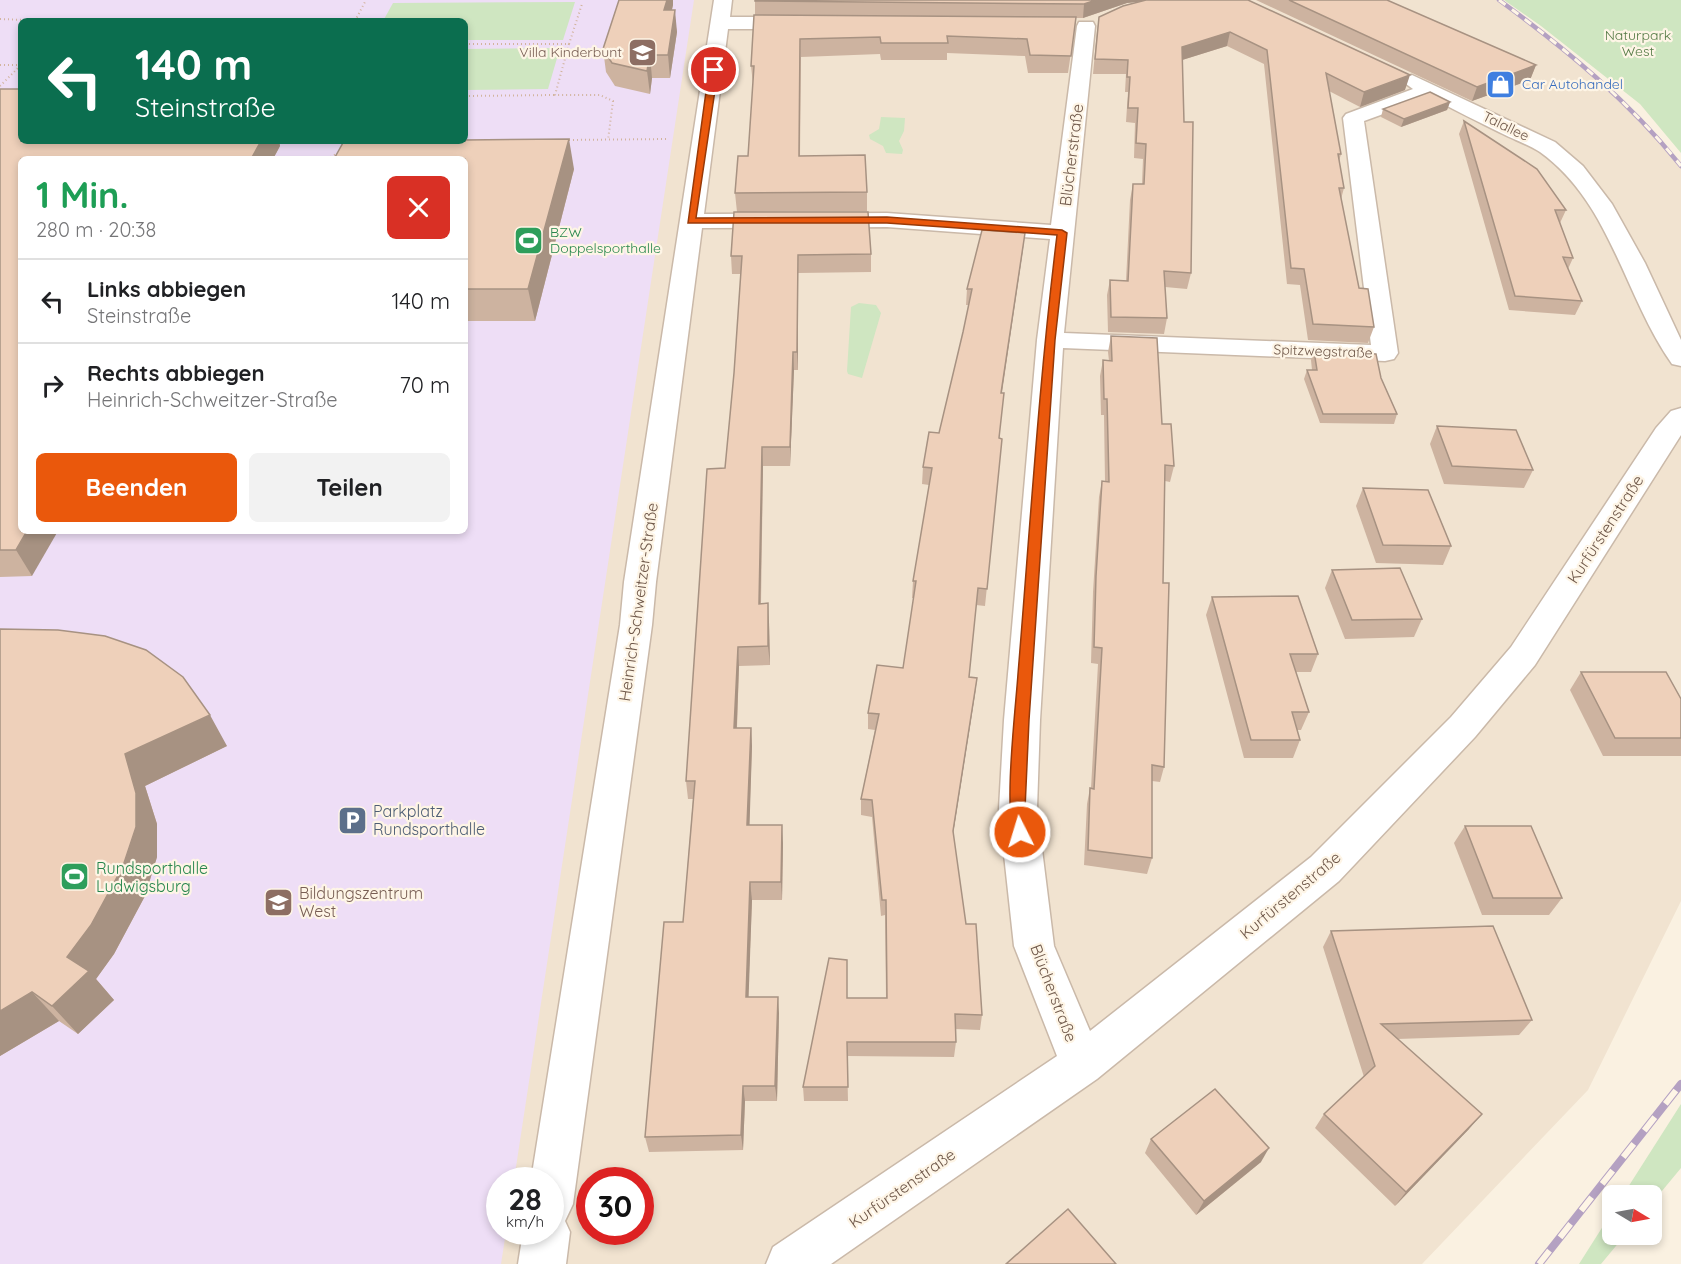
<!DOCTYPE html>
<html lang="de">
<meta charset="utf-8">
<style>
:root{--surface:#fff;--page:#f2f2f2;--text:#202124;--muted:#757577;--line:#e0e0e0;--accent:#ea580c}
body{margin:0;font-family:Quicksand,sans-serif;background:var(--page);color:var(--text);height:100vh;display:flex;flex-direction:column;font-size:22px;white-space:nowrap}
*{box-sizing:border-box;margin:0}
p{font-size:20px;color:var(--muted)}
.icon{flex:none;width:33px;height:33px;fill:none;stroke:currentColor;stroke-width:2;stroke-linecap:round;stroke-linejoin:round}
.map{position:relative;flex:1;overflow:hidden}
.details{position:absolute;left:18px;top:156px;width:450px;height:378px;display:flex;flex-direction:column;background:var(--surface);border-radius:9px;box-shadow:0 3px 9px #0003}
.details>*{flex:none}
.banner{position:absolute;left:18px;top:18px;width:450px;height:126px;border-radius:9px;box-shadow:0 3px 9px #0003;background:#0b6e4f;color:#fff;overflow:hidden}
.needle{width:39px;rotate:100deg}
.fabs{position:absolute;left:1602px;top:1185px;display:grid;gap:12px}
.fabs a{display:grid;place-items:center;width:60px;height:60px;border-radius:9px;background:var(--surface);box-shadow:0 3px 9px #0003;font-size:30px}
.speed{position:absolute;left:486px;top:1167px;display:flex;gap:12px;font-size:30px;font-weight:700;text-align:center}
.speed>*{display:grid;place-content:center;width:78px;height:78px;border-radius:50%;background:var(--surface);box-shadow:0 3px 9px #0003;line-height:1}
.speed small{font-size:15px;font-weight:400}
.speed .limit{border:9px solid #d22;background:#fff;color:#111}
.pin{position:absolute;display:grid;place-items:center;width:51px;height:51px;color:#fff;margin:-26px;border:3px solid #fff;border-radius:50%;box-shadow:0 2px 6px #0007}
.me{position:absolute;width:66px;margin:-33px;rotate:355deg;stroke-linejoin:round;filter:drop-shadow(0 0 4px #0008)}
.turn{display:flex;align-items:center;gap:21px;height:126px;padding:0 18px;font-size:27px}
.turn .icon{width:78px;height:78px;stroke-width:2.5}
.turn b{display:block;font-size:42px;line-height:51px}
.round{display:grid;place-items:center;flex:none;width:63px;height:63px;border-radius:9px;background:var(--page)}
.head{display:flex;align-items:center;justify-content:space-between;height:102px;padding:0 18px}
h1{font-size:36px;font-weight:800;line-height:45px;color:#1e9e55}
.cta{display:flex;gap:12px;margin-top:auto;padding:12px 18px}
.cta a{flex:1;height:69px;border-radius:9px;background:var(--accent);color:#fff;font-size:24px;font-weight:800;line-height:69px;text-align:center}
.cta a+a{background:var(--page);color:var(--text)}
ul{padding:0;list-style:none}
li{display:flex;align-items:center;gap:18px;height:84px;padding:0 18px;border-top:2px solid var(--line)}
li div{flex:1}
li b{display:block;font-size:22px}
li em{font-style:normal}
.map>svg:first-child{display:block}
.residential{fill:#f1e3d0;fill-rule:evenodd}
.education{fill:#eedef6;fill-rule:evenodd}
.green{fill:#cfe6c1}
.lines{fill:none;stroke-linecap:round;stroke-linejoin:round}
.minor-casing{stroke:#cab9a9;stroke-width:3}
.path{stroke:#d2b49e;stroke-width:2;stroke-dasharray:1 3;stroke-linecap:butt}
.minor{fill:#fff;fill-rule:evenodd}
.rail-far1-casing{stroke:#b4a1c2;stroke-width:4.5}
.rail-casing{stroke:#b4a1c2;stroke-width:8}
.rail-far1{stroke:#fef5e6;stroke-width:3;stroke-dasharray:8;stroke-linecap:butt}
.rail{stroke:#fef5e6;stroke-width:6;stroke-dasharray:17;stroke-linecap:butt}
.wall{fill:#cdb3a0}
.shaded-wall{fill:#a79282}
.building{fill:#eed0ba;stroke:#a79282;stroke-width:1.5}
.route{fill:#ea580c;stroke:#983908;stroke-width:1.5}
.labels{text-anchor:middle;stroke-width:4.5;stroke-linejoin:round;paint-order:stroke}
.far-park-label{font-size:14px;fill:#547a45;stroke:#fef5e6}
.far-education-label{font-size:14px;fill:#785e54;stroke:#fef5e6;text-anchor:end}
.far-shop-label{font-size:14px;fill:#366cbe;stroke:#fef5e6;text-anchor:start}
.far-street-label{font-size:14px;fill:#6f584a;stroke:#fef5e6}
.far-leisure-label{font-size:14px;fill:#27864d;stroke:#fef5e6;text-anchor:start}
.street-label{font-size:16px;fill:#6f584a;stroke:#fef5e6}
.service-label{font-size:16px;fill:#4e5e75;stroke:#fef5e6;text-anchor:start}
.leisure-label{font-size:16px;fill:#27864d;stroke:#fef5e6;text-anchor:start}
.education-label{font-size:16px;fill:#785e54;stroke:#fef5e6;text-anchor:start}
</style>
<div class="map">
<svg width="1681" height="1264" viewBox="0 0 1681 1264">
<rect width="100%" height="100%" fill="#faf1e1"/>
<!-- residential -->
<path class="residential" d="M0,0H1499L1582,63L1626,104L1666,146L1681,166V901L1588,1090L1422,1264H0ZM21,21H465V141H21ZM21,159H465V531H21ZM500,1180H550V1232H500ZM590,1180H640V1232H590Z"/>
<!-- education -->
<path class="education" d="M0,0H694L514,1180H500V1232H506L501,1264H0ZM21,21H465V141H21ZM21,159H465V531H21Z"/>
<!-- green -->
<g class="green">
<polygon points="1504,0 1681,0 1681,153 1640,104 1541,26"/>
<polygon points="575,2 563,40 465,40 465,21 383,21 393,3"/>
<polygon points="560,48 548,89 465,90 465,49"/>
<polygon points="881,117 905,118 904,131 899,141 903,150 902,154 886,153 883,146 870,139 869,135 879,129"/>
<polygon points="859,303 876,305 881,313 862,378 848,374 847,371 851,307"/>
<polygon points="1681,1104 1681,1168 1652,1203 1652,1196 1623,1195"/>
<polygon points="1612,1212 1612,1234 1625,1235 1601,1264 1579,1264"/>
</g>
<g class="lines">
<defs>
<path id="minor" d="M714,0H732L730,17H797L804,19L806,23L804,27L797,29H728L704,214L887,213L1051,225L1077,26L1079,22H1093L1095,26L1064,333L1371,345L1343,118L1346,114L1413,89L1402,81L1405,77L1412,75L1555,142L1583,166L1612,204L1645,263L1681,340V366L1672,364C1624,296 1611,203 1540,152C1529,145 1515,140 1503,134C1479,122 1454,110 1430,97L1364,121L1398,353L1394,359L1385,361L1063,348L1040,720L1037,809L1054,946L1090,1031L1311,857L1451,717L1511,647L1656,428L1671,411L1681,408V435L1535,665L1475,737L1339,881L1097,1079L831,1264H766L773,1247L1057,1056L1014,946L999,809L1004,720L1037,340L1050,239L887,227L702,228L656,582L652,625L573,1204L565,1221L570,1232L566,1264H518L523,1232H550V1180H531L620,625L624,582Z"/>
</defs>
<!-- minor casing -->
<use href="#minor" class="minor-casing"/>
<!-- path -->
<g class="path">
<polyline points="0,19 49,21"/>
<polyline points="355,21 366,0"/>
<polyline points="465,44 569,44 555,95 600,95 613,101 608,140"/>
<polyline points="569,44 582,4"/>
<polyline points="0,65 20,65"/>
<polyline points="0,86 21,65"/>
<polyline points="465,96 555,95"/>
<polyline points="565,140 669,139"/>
<polyline points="336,141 345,144"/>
<polyline points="327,159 340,152"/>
</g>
<!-- minor -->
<use href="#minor" class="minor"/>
<defs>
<path id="rail-far1" d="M1499,0C1566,49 1629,101 1681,166"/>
<polyline id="rail" points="1539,1264 1681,1084"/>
</defs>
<!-- rail-far1 casing -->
<use href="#rail-far1" class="rail-far1-casing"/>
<!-- rail casing -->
<use href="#rail" class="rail-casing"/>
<!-- rail-far1 -->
<use href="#rail-far1" class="rail-far1"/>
<!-- rail -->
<use href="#rail" class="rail"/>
</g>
<!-- wall -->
<g class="wall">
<polygon points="619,0 673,0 673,5 672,10 677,32 670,78 652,78 650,94 615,86 606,72 603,49"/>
<polygon points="755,0 1248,0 1405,90 1360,107 1329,91 1341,154 1339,161 1344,188 1341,199 1359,288 1374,327 1368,343 1308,340 1300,285 1287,284 1264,64 1227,46 1182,60 1184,122 1191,273 1187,289 1165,287 1167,318 1164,334 1108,332 1107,295 1110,280 1126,281 1130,200 1133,184 1142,184 1143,159 1134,158 1135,123 1126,122 1128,92 1125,92 1126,74 1093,74 1097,31 1099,17 1142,1 1127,3 1083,18 1076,18 1068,73 1028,73 1025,56 947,53 947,60 881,60 880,54 801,57 800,156 867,192 867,211 737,212 735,193 748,156 753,84 751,66 755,15"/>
<polygon points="1256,0 1387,0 1536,65 1530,80 1472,101"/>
<polygon points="0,89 21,141 279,141 280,146 273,159 21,159 32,576 0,577"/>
<polygon points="1450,102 1447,110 1401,127 1381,117 1383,109"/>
<polygon points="1464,121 1566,210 1560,223 1573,258 1568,269 1582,301 1575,315 1509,310 1459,134"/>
<polygon points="465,159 574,169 535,321 465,321"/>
<polygon points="1023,249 1002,393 999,438 1002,439 985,606 976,605 969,677 977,678 975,694 953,834 966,924 982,1015 980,1030 955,1029 956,1042 954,1057 847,1056 848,1101 804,1101 803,1087 847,998 886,998 885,915 881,916 872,817 861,815 861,799 875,730 868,729 868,713 903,668 914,598 912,598 913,581 929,485 922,484 923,467 939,433 963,332 969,305 966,305 967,289"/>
<polygon points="871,254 871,272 798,273 798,370 794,370 790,466 763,466 761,604 769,622 770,665 739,666 737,728 751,728 752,746 749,825 783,843 782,900 752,900 748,997 779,1013 777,1101 745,1101 743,1150 649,1152 645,1137 683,922 693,799 688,799 686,781 725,468 734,373 741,274 732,274 731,256"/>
<polygon points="1111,336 1162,424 1174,466 1170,482 1165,481 1163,583 1164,767 1160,782 1152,781 1152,858 1147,874 1084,865 1087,804 1090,788 1091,788 1098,664 1091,663 1093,592 1099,497 1102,481 1105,481 1104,415 1101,415 1100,376 1103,360 1109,361 1108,352"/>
<polygon points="1314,351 1381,378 1397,414 1394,424 1320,423 1304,379 1307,370 1312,370 1311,360"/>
<polygon points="1437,426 1533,470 1524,488 1444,484 1430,444"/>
<polygon points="1363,488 1451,546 1443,565 1376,563 1356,506"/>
<polygon points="1332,570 1422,619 1414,637 1345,639 1325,588"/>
<polygon points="1212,597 1318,654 1311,672 1296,672 1309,712 1301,730 1297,730 1300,740 1293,758 1244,758 1206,615"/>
<polygon points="0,629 227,746 145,786 157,824 157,857 145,896 114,954 96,979 114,1000 78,1034 59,1021 0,1056"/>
<polygon points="1581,672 1681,699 1681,756 1603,756 1570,690"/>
<polygon points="1465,826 1562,898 1549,915 1482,915 1454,843"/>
<polygon points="1331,931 1532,1020 1519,1035 1397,1039 1469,1129 1395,1206 1315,1128 1324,1114 1364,1077 1323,947"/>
<polygon points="1151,1139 1261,1162 1196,1215 1145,1153"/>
</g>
<!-- shaded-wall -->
<g class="shaded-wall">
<polygon points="667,0 673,0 673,5 666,32 664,10"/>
<polygon points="1096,0 1156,0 1127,3 1083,18 1084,4"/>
<polygon points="675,10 677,32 670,78 668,55"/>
<polygon points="1230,32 1227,46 1179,61 1182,47"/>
<polygon points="650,55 652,78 650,94 647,71"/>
<polygon points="1536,65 1530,80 1472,101 1477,87"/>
<polygon points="1410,75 1405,90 1360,107 1364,92"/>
<polygon points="1450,102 1447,110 1401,127 1404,119"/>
<polygon points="569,139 574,169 535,321 528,289"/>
<polygon points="261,141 279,141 280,146 273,159 251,159"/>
<polygon points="1025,233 1023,249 999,410 1001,393"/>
<polygon points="798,255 798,370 797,352"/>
<polygon points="793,352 794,370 790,466 790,447"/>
<polygon points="762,447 763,466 760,623 759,604"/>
<polygon points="27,531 58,531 32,576 16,550"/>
<polygon points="768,603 769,622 770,665 768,646"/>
<polygon points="738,647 739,666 736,747 734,728"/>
<polygon points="977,678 975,694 951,847 953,831"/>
<polygon points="210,715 227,746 145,786 157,824 157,857 145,896 114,954 96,979 114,1000 78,1034 52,1006 125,754"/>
<polygon points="751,728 752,746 749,843 747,825"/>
<polygon points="782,825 783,843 782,900 781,882"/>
<polygon points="750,882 752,900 748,1014 746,997"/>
<polygon points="32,992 59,1021 0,1056 0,1011"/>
<polygon points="778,997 779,1013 777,1101 775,1086"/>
<polygon points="743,1086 745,1101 743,1150 741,1135"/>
<polygon points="1482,1114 1469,1129 1395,1206 1406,1192"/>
<polygon points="1269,1148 1261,1162 1196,1215 1204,1201"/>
</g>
<!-- building -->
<g class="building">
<polygon points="619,0 667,0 664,10 675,10 668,55 650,55 647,71 612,63 603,49"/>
<polygon points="755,0 1096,0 1084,4 755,1"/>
<polygon points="1146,0 1248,0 1410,75 1364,92 1326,73 1341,154 1338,154 1344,188 1339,188 1359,288 1368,289 1374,327 1313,324 1304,269 1291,268 1267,50 1230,32 1182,47 1184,122 1193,122 1191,273 1164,271 1167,318 1111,317 1110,280 1128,281 1133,184 1144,184 1146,144 1136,143 1138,108 1128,108 1130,77 1127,77 1128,60 1095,59 1099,17 1123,6"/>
<polygon points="1289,0 1387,0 1536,65 1477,87"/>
<polygon points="754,15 1076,17 1071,56 1030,55 1027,39 947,36 948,43 881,43 880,37 800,39 799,156 865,155 867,192 735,193 738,156 748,156 754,66 751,66"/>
<polygon points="0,89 21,89 21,141 261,141 251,159 21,159 21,531 27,531 16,550 0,550"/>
<polygon points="1430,92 1450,102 1404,119 1383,109"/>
<polygon points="1464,121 1537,169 1566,210 1555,210 1573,258 1563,257 1582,301 1515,296"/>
<polygon points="569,139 528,289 465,289 465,159 334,159 344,141 465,141 465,140"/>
<polygon points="734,212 868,212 871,254 798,255 797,352 793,352 790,447 762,447 759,604 768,603 768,646 738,647 734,728 751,728 747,825 782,825 781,882 750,882 746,997 778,997 775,1086 743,1086 741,1135 645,1137 664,922 683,922 695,781 686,781 707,469 725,468 734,373 742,256 731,256"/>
<polygon points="982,230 1025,233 1001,393 1004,393 999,438 1002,439 987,589 978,588 969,677 977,678 953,831 966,924 976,924 982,1015 955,1014 956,1042 847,1042 848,1087 803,1087 829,958 847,960 847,998 887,998 886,900 882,900 872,800 861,799 879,714 868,713 877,665 903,668 916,581 913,581 932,468 923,467 929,432 939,433 963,332 972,289 967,289"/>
<polygon points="1111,336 1157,338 1162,424 1171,424 1174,466 1165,465 1163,583 1169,583 1164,767 1152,765 1152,858 1088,850 1090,788 1094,789 1102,648 1094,647 1096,576 1102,481 1109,482 1107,399 1104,399 1103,360 1112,361"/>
<polygon points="1314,351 1376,354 1381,378 1397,414 1323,414 1307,370 1317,370"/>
<polygon points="1437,426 1516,430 1533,470 1452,466"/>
<polygon points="1363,488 1428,490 1451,546 1383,545"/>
<polygon points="1400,568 1422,619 1352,620 1332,570"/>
<polygon points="1298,596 1318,654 1290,654 1309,712 1292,712 1300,740 1251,740 1212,597"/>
<polygon points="0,629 58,630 105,636 146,650 183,677 210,715 125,754 136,793 136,827 123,866 91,925 67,957 89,971 52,1006 32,992 0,1011"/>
<polygon points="1581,672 1666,672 1681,699 1681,738 1615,738"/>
<polygon points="1465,826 1531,826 1562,898 1493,898"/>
<polygon points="1493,926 1532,1020 1381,1024 1482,1114 1406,1192 1324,1114 1375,1066 1331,931"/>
<polygon points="1215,1089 1269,1148 1204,1201 1151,1139"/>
<polygon points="1068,1209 1116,1264 1006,1264"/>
</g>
<!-- route -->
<path class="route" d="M714,67L718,70L696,218L887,217L1062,230L1067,233L1055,340L1029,720L1025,809L1028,832L1026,836L1020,838L1015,836C1003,813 1016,705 1018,674C1030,528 1039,381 1057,235L887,223H688L709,70Z"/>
<!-- icons -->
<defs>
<symbol id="school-square" viewBox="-11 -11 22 22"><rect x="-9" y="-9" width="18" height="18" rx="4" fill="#8d6e63" stroke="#fef5e6"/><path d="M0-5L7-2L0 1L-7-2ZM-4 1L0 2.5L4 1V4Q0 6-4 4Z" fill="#fff"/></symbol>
<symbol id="shop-square" viewBox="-11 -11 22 22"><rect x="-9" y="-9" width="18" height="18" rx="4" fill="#3f7fe0" stroke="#fef5e6"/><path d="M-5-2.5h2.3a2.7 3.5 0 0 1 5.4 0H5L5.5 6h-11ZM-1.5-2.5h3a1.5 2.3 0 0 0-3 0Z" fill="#fff"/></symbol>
<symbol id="stadium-square" viewBox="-11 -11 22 22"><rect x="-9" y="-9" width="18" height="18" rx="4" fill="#2e9e5b" stroke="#fef5e6"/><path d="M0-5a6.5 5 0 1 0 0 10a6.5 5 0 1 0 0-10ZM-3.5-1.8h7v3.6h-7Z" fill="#fff"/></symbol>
<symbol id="parking-square" viewBox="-11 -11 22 22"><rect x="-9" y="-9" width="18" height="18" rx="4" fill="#5c6f8a" stroke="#fef5e6"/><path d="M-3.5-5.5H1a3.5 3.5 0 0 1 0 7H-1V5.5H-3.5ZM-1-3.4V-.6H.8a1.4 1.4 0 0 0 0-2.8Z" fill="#fff"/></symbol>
</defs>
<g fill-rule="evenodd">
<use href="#school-square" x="626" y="36" width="33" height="33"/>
<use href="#shop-square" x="1484" y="68" width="33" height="33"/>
<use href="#stadium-square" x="512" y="224" width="33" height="33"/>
<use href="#parking-square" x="336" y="804" width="33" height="33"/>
<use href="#stadium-square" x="58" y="860" width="33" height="33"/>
<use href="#school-square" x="262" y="886" width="33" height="33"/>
</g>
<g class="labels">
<!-- far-park labels -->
<g class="far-park-label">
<text x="1638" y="40">Naturpark<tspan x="1638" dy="16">West</tspan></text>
</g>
<!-- far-education labels -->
<g class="far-education-label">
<text x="622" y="57">Villa Kinderbunt</text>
</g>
<!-- far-shop labels -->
<g class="far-shop-label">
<text x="1522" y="89">Car Autohandel</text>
</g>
<!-- far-street labels -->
<g class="far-street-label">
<text transform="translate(1506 126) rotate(26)" y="5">Talallee</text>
<text transform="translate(1323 351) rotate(2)" y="5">Spitzwegstraße</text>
</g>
<!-- far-leisure labels -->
<g class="far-leisure-label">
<text x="550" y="237">BZW<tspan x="550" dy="16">Doppelsporthalle</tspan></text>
</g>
<!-- street labels -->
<g class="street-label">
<text transform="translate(1071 155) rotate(-83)" y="6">Blücherstraße</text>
<text transform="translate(1605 529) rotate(-57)" y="6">Kurfürstenstraße</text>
<text transform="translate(638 602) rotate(-82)" y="6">Heinrich-Schweitzer-Straße</text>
<text transform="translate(1290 895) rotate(-40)" y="6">Kurfürstenstraße</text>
<text transform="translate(1054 993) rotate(69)" y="6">Blücherstraße</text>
<text transform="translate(902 1188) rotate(-35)" y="6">Kurfürstenstraße</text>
</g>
<!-- service labels -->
<g class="service-label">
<text x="373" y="817">Parkplatz<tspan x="373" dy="18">Rundsporthalle</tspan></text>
</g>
<!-- leisure labels -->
<g class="leisure-label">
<text x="96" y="874">Rundsporthalle<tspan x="96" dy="18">Ludwigsburg</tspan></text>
</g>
<!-- education labels -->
<g class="education-label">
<text x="299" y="899">Bildungszentrum<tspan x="299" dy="18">West</tspan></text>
</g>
</g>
</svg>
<div class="fabs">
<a><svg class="needle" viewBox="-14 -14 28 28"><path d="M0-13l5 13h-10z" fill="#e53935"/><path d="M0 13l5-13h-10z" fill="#757577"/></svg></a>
</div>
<div class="speed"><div>28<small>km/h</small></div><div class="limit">30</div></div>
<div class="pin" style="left:714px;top:70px;background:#d93025"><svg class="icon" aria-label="arrive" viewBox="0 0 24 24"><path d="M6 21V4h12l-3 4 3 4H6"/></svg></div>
<svg class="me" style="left:1020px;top:832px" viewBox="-20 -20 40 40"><circle r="17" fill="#ea580c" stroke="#fff" stroke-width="3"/><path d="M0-11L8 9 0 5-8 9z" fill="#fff"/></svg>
<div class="banner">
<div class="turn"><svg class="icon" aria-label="left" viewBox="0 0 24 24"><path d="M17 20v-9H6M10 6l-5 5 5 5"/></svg><div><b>140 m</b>Steinstraße</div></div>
</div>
<section class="details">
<div class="head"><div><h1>1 Min.</h1><p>280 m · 20:38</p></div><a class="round" style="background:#d93025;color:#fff"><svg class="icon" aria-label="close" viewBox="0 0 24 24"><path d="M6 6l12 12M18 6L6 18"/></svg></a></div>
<ul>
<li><svg class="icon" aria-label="left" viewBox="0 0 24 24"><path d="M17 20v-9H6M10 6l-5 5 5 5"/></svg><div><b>Links abbiegen</b><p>Steinstraße</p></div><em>140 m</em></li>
<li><svg class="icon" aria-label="right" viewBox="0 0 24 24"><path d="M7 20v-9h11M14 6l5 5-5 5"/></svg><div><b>Rechts abbiegen</b><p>Heinrich-Schweitzer-Straße</p></div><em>70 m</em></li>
</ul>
<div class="cta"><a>Beenden</a><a>Teilen</a></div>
</section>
</div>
